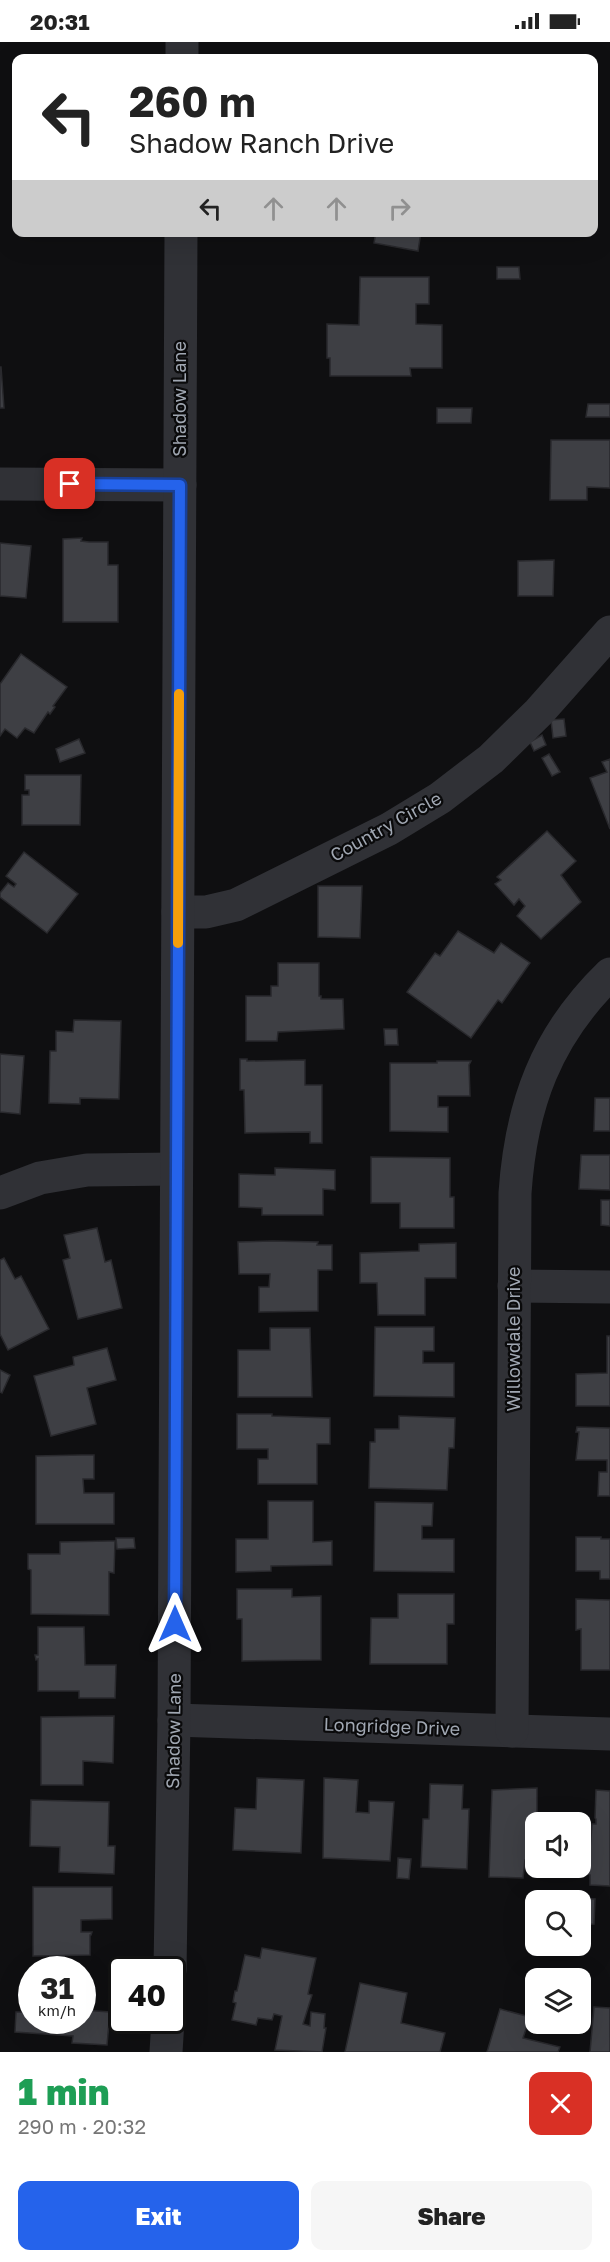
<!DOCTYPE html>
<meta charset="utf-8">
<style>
:root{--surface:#fff;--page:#f6f6f6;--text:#222;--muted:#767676;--accent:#2563eb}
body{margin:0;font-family:"Golos Text",sans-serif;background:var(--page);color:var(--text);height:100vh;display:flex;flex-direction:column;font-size:22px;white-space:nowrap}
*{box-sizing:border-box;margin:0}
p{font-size:20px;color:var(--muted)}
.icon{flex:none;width:33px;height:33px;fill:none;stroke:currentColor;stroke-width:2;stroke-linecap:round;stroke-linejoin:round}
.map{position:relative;height:2010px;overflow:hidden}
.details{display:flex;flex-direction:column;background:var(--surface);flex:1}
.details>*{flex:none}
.top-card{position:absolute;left:12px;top:12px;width:586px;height:183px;border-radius:12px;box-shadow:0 6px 24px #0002;background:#fff;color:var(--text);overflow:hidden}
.controls{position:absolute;left:525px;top:1770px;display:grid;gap:12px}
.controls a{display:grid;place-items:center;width:66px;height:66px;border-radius:12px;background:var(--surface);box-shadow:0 6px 24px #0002;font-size:30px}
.speed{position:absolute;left:18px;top:1914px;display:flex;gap:12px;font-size:30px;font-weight:700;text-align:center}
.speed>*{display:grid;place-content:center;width:78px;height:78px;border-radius:50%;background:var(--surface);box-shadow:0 6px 24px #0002;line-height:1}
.speed small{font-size:15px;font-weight:400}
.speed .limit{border:3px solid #111;border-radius:9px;background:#fff;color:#111}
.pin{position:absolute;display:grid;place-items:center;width:51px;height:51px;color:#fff;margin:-26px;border-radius:12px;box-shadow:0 3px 9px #0006}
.me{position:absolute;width:66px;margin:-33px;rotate:0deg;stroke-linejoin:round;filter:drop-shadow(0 0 4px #0008)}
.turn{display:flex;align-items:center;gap:21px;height:126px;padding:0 18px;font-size:27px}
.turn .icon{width:78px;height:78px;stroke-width:2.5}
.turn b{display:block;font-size:42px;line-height:51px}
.lanes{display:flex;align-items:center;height:57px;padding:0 18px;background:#0003;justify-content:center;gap:30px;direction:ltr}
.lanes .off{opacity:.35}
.round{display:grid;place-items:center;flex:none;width:63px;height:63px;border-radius:12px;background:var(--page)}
.head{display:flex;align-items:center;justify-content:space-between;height:102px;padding:0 18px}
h1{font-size:36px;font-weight:800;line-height:45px;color:#1e9e55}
.button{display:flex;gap:12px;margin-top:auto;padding:12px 18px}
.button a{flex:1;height:69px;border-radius:12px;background:var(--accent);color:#fff;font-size:24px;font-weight:800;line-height:69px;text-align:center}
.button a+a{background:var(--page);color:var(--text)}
.status{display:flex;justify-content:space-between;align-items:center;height:42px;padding:0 30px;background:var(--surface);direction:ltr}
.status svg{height:16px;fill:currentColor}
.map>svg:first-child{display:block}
.building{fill:#3e3f44;stroke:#29292d;stroke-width:1.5}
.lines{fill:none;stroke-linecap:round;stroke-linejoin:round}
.minor{stroke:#303136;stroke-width:33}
.route-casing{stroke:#184099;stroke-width:15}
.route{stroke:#2563eb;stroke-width:10}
.slow{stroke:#f59e0b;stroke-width:10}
.labels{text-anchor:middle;stroke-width:4.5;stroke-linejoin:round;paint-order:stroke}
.street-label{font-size:18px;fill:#a0a7b2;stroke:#0a0a0b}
</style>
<div class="status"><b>20:31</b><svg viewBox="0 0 49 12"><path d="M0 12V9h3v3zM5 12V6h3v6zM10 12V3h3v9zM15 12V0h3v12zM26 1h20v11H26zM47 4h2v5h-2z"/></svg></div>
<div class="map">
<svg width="610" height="2010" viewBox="0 0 610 2010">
<rect width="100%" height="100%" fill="#0f0f11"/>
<!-- building -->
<g class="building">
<polygon points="376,190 421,190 418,209 374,201"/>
<polygon points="497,225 519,225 520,237 497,237"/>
<polygon points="360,235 429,235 429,262 416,262 416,282 442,283 442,326 410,326 411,334 330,334 330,316 327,316 327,282 359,283"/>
<polygon points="0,325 1,325 4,366 0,366"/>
<polygon points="588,362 610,362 610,375 586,375"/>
<polygon points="437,366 472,366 471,381 437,381"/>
<polygon points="551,398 610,398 610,446 587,445 587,458 550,458"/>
<polygon points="82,496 81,499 89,500 108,500 108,523 118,523 118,580 63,580 63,497"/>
<polygon points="0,501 31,504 26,556 0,554"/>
<polygon points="554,518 553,554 518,554 518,519"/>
<polygon points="21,612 67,645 53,664 55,665 50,672 48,670 34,691 25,686 17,696 5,687 0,694 0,642"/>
<polygon points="564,677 566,694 553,696 551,678"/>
<polygon points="542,693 546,703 534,709 530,700"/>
<polygon points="79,697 85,711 60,720 56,707"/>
<polygon points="549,712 560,730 552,734 542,716"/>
<polygon points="610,717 610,787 590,736 607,730 602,720"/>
<polygon points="25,733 81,733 80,783 22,783 22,753 29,753 29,748 25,748"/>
<polygon points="547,789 576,819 561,833 581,860 541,897 517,874 525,864 519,857 514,863 495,842 501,838 497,835"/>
<polygon points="24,810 78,852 47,891 0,855 0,851 8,841 14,845 16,842 6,834"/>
<polygon points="318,844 362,844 360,896 318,895"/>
<polygon points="458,889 494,911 501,901 530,921 502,961 498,958 471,996 407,950 435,911 440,914"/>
<polygon points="278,921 319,921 319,954 321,954 321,957 343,957 344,987 278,990 277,999 246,999 246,954 271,954 271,944 278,944"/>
<polygon points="74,978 121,979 119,1057 80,1056 80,1062 49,1061 50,1009 56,1009 56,989 73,990"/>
<polygon points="384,987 397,987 398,1003 385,1003"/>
<polygon points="0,1012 24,1014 20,1072 0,1070"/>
<polygon points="240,1017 247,1017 247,1019 305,1018 305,1043 322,1043 322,1101 310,1101 310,1090 245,1091 244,1048 240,1048"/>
<polygon points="437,1019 471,1019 469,1023 470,1054 438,1054 438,1065 448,1065 448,1090 390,1089 390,1021 437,1021"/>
<polygon points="595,1056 610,1056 610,1089 594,1089"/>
<polygon points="581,1113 610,1113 610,1148 579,1147"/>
<polygon points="371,1115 450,1116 450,1155 454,1155 454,1186 400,1186 400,1161 371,1161"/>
<polygon points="275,1126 335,1128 335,1148 323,1147 323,1173 262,1173 262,1166 239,1165 239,1132 275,1133"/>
<polygon points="601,1158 610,1158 610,1184 601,1183"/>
<polygon points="97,1186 105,1220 111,1218 122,1266 78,1277 63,1218 70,1216 64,1193"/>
<polygon points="273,1199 318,1200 317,1203 332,1203 332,1228 318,1228 318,1269 259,1270 259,1245 269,1245 270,1232 239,1232 238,1200"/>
<polygon points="456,1201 456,1236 425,1236 425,1273 378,1273 377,1241 360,1241 360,1211 419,1209 419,1202"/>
<polygon points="4,1216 15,1237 21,1234 49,1287 8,1308 0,1292 0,1218"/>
<polygon points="375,1285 434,1285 434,1309 423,1309 423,1321 454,1321 454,1355 374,1354"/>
<polygon points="270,1286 310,1286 312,1355 238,1355 238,1308 270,1308"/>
<polygon points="607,1294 610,1294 610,1364 576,1364 576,1332 607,1331"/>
<polygon points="107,1306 116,1338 87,1346 96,1382 51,1394 34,1334 74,1323 73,1315"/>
<polygon points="0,1328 10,1333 2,1351 0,1350"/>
<polygon points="237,1372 272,1372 272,1374 330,1376 330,1402 317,1402 317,1442 258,1442 258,1417 268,1417 268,1407 237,1407"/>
<polygon points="399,1374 455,1376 454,1406 449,1406 447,1448 369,1446 370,1400 375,1400 375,1387 399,1387"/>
<polygon points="577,1385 610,1386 610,1454 598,1454 599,1430 607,1430 607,1418 576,1418 579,1390 576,1390"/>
<polygon points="82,1413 94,1413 94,1437 83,1437 84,1451 114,1451 114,1482 36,1482 36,1414"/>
<polygon points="268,1459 313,1459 313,1500 332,1499 332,1523 271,1524 271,1529 236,1530 236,1497 268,1497"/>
<polygon points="375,1460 433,1461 432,1484 422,1484 422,1497 454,1497 454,1530 374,1529"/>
<polygon points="576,1495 601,1495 601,1497 610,1497 610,1537 600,1537 600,1529 576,1529"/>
<polygon points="116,1496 134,1496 135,1506 117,1507"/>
<polygon points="109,1499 115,1499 114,1531 109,1530 109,1573 31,1572 31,1528 28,1527 28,1512 60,1512 60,1500"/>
<polygon points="237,1547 292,1547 292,1555 321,1554 321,1618 242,1619 242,1577 237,1577"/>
<polygon points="398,1552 454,1552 454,1582 447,1582 447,1622 370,1622 371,1576 398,1576"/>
<polygon points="576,1557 610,1558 610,1628 581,1628 581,1587 576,1588"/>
<polygon points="38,1585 84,1585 85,1623 116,1623 115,1656 79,1656 79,1649 38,1649 38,1617 36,1618 35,1613 38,1613"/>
<polygon points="114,1674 113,1721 83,1719 83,1743 41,1743 41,1675"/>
<polygon points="257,1736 304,1738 301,1811 233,1808 235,1766 256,1767"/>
<polygon points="324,1736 358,1738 356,1770 369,1771 369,1759 394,1760 390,1819 323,1816"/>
<polygon points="430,1742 463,1743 462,1767 469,1767 467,1827 421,1825 423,1777 429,1777"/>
<polygon points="537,1746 537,1778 559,1778 559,1780 536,1780 536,1818 525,1818 523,1836 489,1835 492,1748"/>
<polygon points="596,1748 610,1749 610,1844 590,1843 590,1833 588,1832 592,1782 596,1782 596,1777 595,1776"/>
<polygon points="31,1758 109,1760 108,1804 115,1804 114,1832 59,1830 60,1805 30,1804"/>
<polygon points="398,1816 411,1817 409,1837 397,1836"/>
<polygon points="33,1845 112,1845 112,1877 81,1878 81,1890 92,1890 91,1893 90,1893 90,1913 33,1914"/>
<polygon points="581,1856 595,1857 594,1882 580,1883"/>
<polygon points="262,1906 316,1916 308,1952 312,1953 303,1982 310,1984 311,1970 325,1972 324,1986 326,1986 322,2010 275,2008 282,1974 274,1972 272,1978 258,1976 256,1983 232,1978 236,1961 233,1960 235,1949 237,1949 245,1913 260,1916"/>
<polygon points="360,1941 407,1951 401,1981 445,1991 440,2010 345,2010"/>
<polygon points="594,1965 610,1966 610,2010 590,2010"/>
<polygon points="500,1967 530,1975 523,1996 560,2005 558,2010 487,2010"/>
<polygon points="82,1968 110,1970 107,2003 72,2001 73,1994 15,1990 16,1970 32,1970 32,1978 82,1978"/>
</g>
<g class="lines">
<!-- minor -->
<g class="minor">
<polyline points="182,16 182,0"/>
<polyline points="0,442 180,443"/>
<polyline points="178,870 206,870 236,863 389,787 440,756 491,717 539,670 610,590"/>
<polyline points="0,1151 40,1136 87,1128 176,1127"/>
<polyline points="514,1244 610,1245"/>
<polyline points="174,1678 610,1692"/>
<path d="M512,1689L515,1151C521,1063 546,994 610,932"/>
<polyline points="170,1928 174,1678 181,190"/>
<polyline points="166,2010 168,1978"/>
</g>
</g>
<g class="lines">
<defs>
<polyline id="route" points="70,442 180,443 175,1582"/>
</defs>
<!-- route casing -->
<use href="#route" class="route-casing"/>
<!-- route -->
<use href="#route" class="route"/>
<!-- slow -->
<polyline class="slow" points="178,901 179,652"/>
</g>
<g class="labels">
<!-- street labels -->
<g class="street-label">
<text transform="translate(180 357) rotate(-90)" y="6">Shadow Lane</text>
<text transform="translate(386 785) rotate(-29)" y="6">Country Circle</text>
<text transform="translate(514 1297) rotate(-90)" y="6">Willowdale Drive</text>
<text transform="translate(392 1685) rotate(2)" y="6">Longridge Drive</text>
<text transform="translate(174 1689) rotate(-89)" y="6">Shadow Lane</text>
</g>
</g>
</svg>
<div class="controls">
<a><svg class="icon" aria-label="sound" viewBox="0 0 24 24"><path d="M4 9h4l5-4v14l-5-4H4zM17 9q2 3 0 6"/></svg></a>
<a><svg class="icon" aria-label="search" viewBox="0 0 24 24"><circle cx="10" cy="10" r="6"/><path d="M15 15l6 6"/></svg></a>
<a><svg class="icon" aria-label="layers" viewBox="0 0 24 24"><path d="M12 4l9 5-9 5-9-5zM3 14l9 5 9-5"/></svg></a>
</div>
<div class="speed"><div>31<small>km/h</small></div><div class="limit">40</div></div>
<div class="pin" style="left:70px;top:442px;background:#d93025"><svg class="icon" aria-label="arrive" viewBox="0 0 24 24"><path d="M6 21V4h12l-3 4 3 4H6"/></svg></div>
<svg class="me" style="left:175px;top:1582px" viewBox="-20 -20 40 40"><path d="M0-17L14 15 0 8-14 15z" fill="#2563eb" stroke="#fff" stroke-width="4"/></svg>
<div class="top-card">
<div class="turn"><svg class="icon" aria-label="left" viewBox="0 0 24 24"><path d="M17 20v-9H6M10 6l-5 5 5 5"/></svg><div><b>260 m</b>Shadow Ranch Drive</div></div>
<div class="lanes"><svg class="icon" aria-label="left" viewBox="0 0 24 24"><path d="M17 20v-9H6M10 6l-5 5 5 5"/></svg><svg class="icon off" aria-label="ahead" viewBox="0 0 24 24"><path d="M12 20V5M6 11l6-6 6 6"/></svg><svg class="icon off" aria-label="ahead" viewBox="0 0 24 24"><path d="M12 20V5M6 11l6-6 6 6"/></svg><svg class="icon off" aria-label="right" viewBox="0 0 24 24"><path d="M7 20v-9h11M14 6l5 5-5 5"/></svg></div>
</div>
</div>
<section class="details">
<div class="head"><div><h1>1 min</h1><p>290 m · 20:32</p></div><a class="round" style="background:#d93025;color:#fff"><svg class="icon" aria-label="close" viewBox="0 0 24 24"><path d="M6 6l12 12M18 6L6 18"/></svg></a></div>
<div class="button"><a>Exit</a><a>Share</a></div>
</section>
